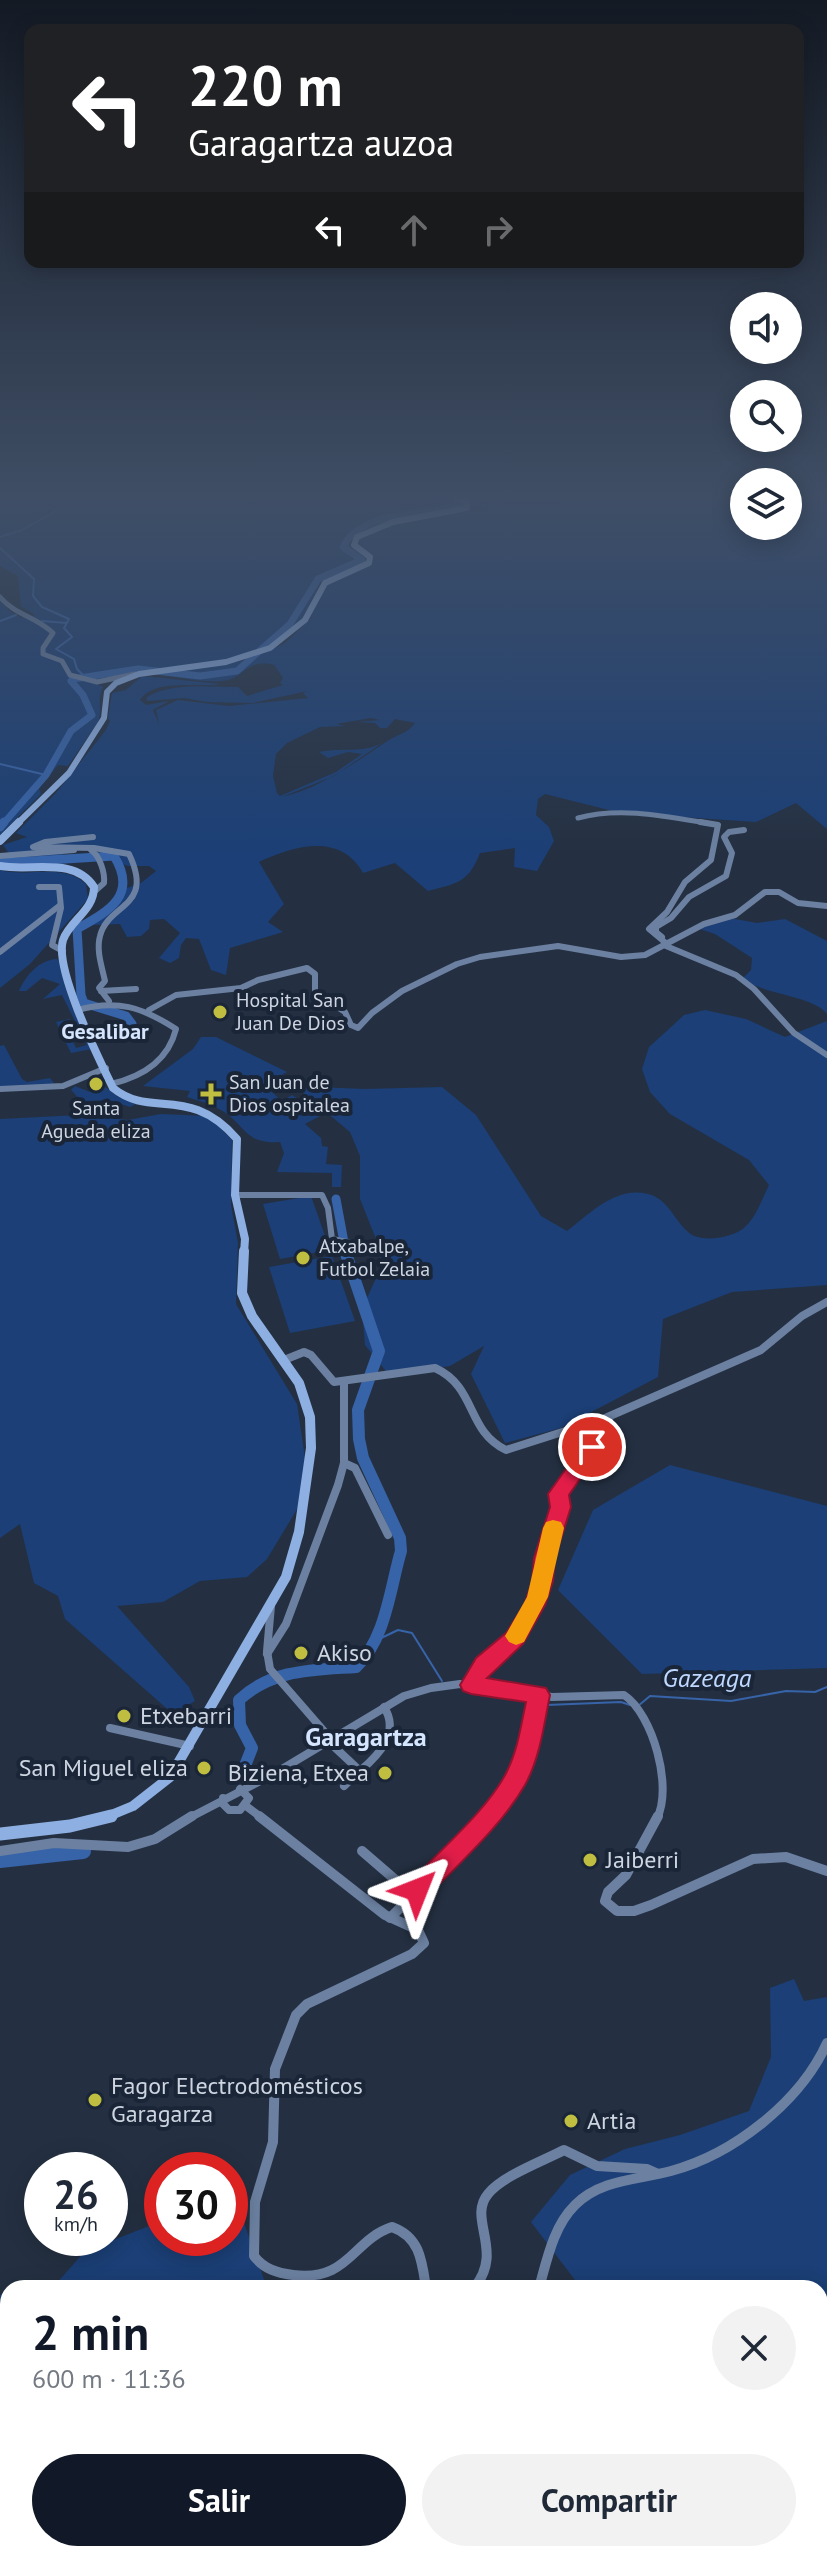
<!DOCTYPE html>
<html lang="es">
<meta charset="utf-8">
<style>
:root{--surface:#fff;--page:#f2f2f3;--text:#1f2937;--muted:#747a83;--accent:#111827}
body{margin:0;font-family:"PT Sans",sans-serif;background:var(--page);color:var(--text);height:100vh;display:flex;flex-direction:column;font-size:30px;white-space:nowrap}
*{box-sizing:border-box;margin:0}
p{font-size:26px;color:var(--muted)}
.icon{flex:none;width:44px;height:44px;fill:none;stroke:currentColor;stroke-width:2;stroke-linecap:round;stroke-linejoin:round}
.map{position:relative;flex:1;overflow:hidden}
.details{position:absolute;left:0px;top:2280px;width:828px;height:282px;display:flex;flex-direction:column;background:var(--surface);border-radius:24px 24px 0 0;box-shadow:0 4px 20px #0003}
.details>*{flex:none}
.banner{position:absolute;left:24px;top:24px;width:780px;height:244px;border-radius:16px;box-shadow:0 4px 20px #0003;background:#202124;color:#fff;overflow:hidden}
.controls{position:absolute;left:730px;top:292px;display:grid;gap:16px}
.controls a{display:grid;place-items:center;width:72px;height:72px;border-radius:50%;background:var(--surface);box-shadow:0 4px 20px #0003;font-size:40px}
.speed{position:absolute;left:24px;top:2152px;display:flex;gap:16px;font-size:40px;font-weight:700;text-align:center}
.speed>*{display:grid;place-content:center;width:104px;height:104px;border-radius:50%;background:var(--surface);box-shadow:0 4px 20px #0003;line-height:1}
.speed small{font-size:20px;font-weight:400}
.speed .limit{border:12px solid #d22;background:#fff;color:#111}
.pin{position:absolute;display:grid;place-items:center;width:68px;height:68px;color:#fff;margin:-34px;border:4px solid #fff;border-radius:50%;box-shadow:0 2px 8px #0007}
.me{position:absolute;width:88px;margin:-44px;rotate:45deg;stroke-linejoin:round;filter:drop-shadow(0 0 6px #0008)}
.turn{display:flex;align-items:center;gap:28px;height:168px;padding:0 32px;font-size:36px}
.turn .icon{width:104px;height:104px;stroke-width:2.5}
.turn b{display:block;font-size:56px;line-height:68px}
.lanes{display:flex;align-items:center;height:76px;padding:0 32px;background:#0003;justify-content:center;gap:40px;direction:ltr}
.lanes .off{opacity:.35}
.round{display:grid;place-items:center;flex:none;width:84px;height:84px;border-radius:42px;background:var(--page)}
.summary{display:flex;align-items:center;justify-content:space-between;height:136px;padding:0 32px}
h1{font-size:48px;font-weight:800;line-height:60px;color:var(--accent)}
.action{display:flex;gap:16px;margin-top:auto;padding:16px 32px}
.action a{flex:1;height:92px;border-radius:48px;background:var(--accent);color:#fff;font-size:32px;font-weight:800;line-height:92px;text-align:center}
.action a+a{background:var(--page);color:var(--text)}
.map>svg:first-child{display:block}
.green{fill:#1b3f76;fill-rule:evenodd}
.lines{fill:none;stroke-linecap:round;stroke-linejoin:round}
.stream{stroke:#3763a8;stroke-width:2}
.river-far3{stroke:#3763a8;stroke-width:7}
.river-far2{stroke:#3763a8;stroke-width:9}
.river-far1{stroke:#3763a8;stroke-width:12}
.river{stroke:#3763a8;stroke-width:16}
.minor-far3{stroke:#6c81a1;stroke-width:5}
.minor-far2{stroke:#6c81a1;stroke-width:6}
.minor-far1{stroke:#6c81a1;stroke-width:8}
.minor{stroke:#6c81a1;stroke-width:10}
.tertiary{stroke:#6c81a1;stroke-width:5}
.secondary-far3{stroke:#8eafe1;stroke-width:6}
.secondary-far2{stroke:#8eafe1;stroke-width:8}
.secondary-far1{stroke:#8eafe1;stroke-width:10}
.secondary{stroke:#8eafe1;stroke-width:13}
.route{fill:#e11d48;stroke:#92132f;stroke-width:2}
.slow{fill:#f59e0b}
.poi-dot{fill:#bfbe41;stroke:#1a2638;stroke-width:3}
.labels{text-anchor:middle;stroke-width:8;stroke-linejoin:round;paint-order:stroke}
.poi-label{font-size:20px;fill:#cdd5e1;stroke:#1a2638;text-anchor:start}
.neighbourhood-label{font-size:22px;font-weight:bold;fill:#d5e5fe;stroke:#1a2638}
.near-poi-label{font-size:24px;fill:#cdd5e1;stroke:#1a2638;text-anchor:start}
.near-water-label{font-size:26px;font-style:italic;fill:#bfd8ff;stroke:#1a2638}
.near-neighbourhood-label{font-size:26px;font-weight:bold;fill:#d5e5fe;stroke:#1a2638}
</style>
<div class="map">
<svg width="827" height="2561" viewBox="0 0 827 2561">
<rect width="100%" height="100%" fill="#243042"/>
<!-- green -->
<g class="green">
<path d="M0,497H451L465,503L466,507L384,523L353,537L350,545L368,559L362,566L321,583L302,619L275,643L222,661L130,673L96,683L103,687C96,700 103,710 98,722L68,766L58,765L39,789L41,794L0,835V601C9,612 18,620 33,618L34,614L21,606L18,576L0,566Z"/>
<path d="M459,497H744V526H788V497H827V829L796,803L756,822L621,813L545,794L538,799L536,815L549,827L554,841L537,871L514,867L515,848L480,853C468,883 458,883 428,891L395,863L363,873C340,832 294,846 259,862L284,904L268,922L283,932L230,948L226,975L211,970L199,939L186,938L181,945L179,958L170,963L159,958L180,933L164,919L150,920L149,929L141,936L127,937L120,924L94,925L71,931L79,923L112,907L119,891L141,883L156,871L149,866H128L103,857L99,848L68,849L54,863L14,866L4,862L8,852L3,845L27,837L16,833L56,793L106,730L110,721L108,718L112,693L126,690L142,676L221,684C199,688 154,678 140,700L146,705L169,701L153,710L159,724L156,710L178,700L229,706L308,698L303,693L307,691L253,703L207,702L184,698L147,701V697C172,682 209,687 238,687L247,696L283,685L280,683L283,678L274,665C246,658 245,679 222,681C199,683 175,676 152,673L246,660L284,644L310,619L325,586L372,563V557L356,544L358,538L393,523L467,510L486,512L471,506L468,501ZM371,718L380,720L357,722L375,723L380,728H387L395,719L415,723C408,733 399,734 389,740C354,763 323,787 282,797L334,776L382,743C362,754 341,747 319,752L328,758L348,752L362,754L336,772L280,796L277,793L273,776L276,754L287,743L320,727L345,726L336,724Z"/>
<path d="M0,870C28,878 62,862 86,884L88,899L30,964L0,988Z"/>
<path d="M730,918L757,923L785,919L827,941V1014C814,996 766,995 742,979L751,970L752,958L715,934L697,928Z"/>
<path d="M57,959C64,967 62,979 66,989C72,1010 82,1030 92,1049L71,1053L56,1022L70,1019L72,1022L65,1024L76,1048L87,1045L62,995L43,999L60,984L42,978L26,991H19C26,975 39,960 57,959Z"/>
<path d="M705,1010L746,1019L785,1037L827,1021V1285L732,1292L663,1319L658,1377L561,1428L505,1443L471,1374L484,1346L450,1366L389,1375L365,1345L362,1309L382,1265L378,1244L360,1199V1156L350,1132L295,1086L364,1089L442,1087L476,1115L541,1216L567,1231C590,1214 615,1186 648,1194C668,1199 673,1218 687,1231C699,1244 731,1238 744,1228C756,1218 762,1199 769,1185L749,1160L670,1114L650,1092L642,1069L649,1047L670,1028L684,1015Z"/>
<path d="M201,1037H216L287,1072L264,1085L282,1101L292,1095L322,1115L305,1124L321,1138L322,1146L328,1147L326,1164L342,1165L341,1187H332V1173L277,1172L284,1153L280,1142C242,1144 247,1124 219,1109C210,1103 198,1101 187,1097L190,1091L143,1086L193,1049Z"/>
<polygon points="4,1045 22,1079 27,1082 50,1078 54,1083 51,1086 0,1087 0,1046"/>
<polygon points="75,1086 90,1092 104,1086 117,1096 136,1104 130,1107 109,1100 88,1101 84,1104 71,1090"/>
<polygon points="161,1114 209,1116 232,1140 231,1205 238,1243 236,1304 297,1404 305,1458 299,1506 267,1559 247,1577 200,1581 163,1602 117,1606 189,1687 195,1701 173,1714 65,1619 58,1596 34,1583 20,1524 0,1538 0,1119 80,1115 128,1120"/>
<polygon points="311,1196 330,1250 280,1259 263,1204"/>
<polygon points="332,1256 355,1321 290,1333 269,1267"/>
<polygon points="670,1465 827,1506 827,1668 642,1674 558,1590 593,1510"/>
<polygon points="794,1979 804,2001 827,1997 827,2561 737,2561 737,2554 820,2554 820,2288 581,2288 531,2222 570,2175 625,2149 680,2135 749,2111 771,2057 770,1988"/>
<polygon points="230,2217 243,2220 266,2285 278,2288 33,2288 55,2285 85,2251 162,2221 162,2238 230,2238"/>
<polygon points="8,2294 8,2554 477,2554 471,2561 0,2561 0,2295"/>
</g>
<g class="lines">
<!-- stream -->
<g class="stream">
<polyline points="500,497 584,500"/>
<polyline points="467,500 489,497"/>
<polyline points="0,537 22,530 56,511"/>
<polyline points="0,548 34,579 33,596 42,607 69,619 64,628 72,637 56,649 74,659 77,669 84,676"/>
<polyline points="0,621 16,615"/>
<polyline points="42,621 67,623"/>
<polyline points="0,764 46,775"/>
<polyline points="375,1641 398,1630 412,1633 442,1681"/>
<polyline points="465,1691 519,1700"/>
<polyline points="547,1705 621,1702 630,1705"/>
<polyline points="638,1706 650,1696 731,1701 786,1691 815,1692 827,1687"/>
</g>
<!-- river-far3 -->
<path class="river-far3" d="M3,824L46,775L71,731L92,715L83,695L71,681L73,679L138,669L200,676L237,671L290,624L318,579L362,560L343,547C363,508 426,517 462,505L434,497"/>
<!-- river-far2 -->
<g class="river-far2">
<polyline points="0,827 4,822"/>
<path d="M0,863L114,856C139,896 107,912 77,929L81,995L84,1003L126,1016L132,1024"/>
<polyline points="336,1199 346,1253"/>
</g>
<!-- river-far1 -->
<path class="river-far1" d="M241,1776L252,1748L240,1725L239,1700C272,1669 313,1670 356,1667C386,1639 390,1588 401,1551L400,1538L363,1458L359,1439L358,1410L379,1351L345,1251"/>
<!-- river -->
<polyline class="river" points="0,1860 83,1851"/>
<!-- minor-far3 -->
<path class="minor-far3" d="M578,818C621,806 669,817 712,824"/>
<!-- minor-far2 -->
<g class="minor-far2">
<path d="M93,837L45,842L33,847L94,848L129,854C155,908 108,903 100,936C96,951 102,967 105,981L99,988L109,1001"/>
<path d="M91,850C100,856 105,873 104,883L95,891"/>
<polyline points="0,856 74,850"/>
<polyline points="39,887 59,887 61,908 52,945 63,951"/>
<polyline points="662,937 656,932 656,927 671,918 689,897 726,876 732,853 724,837 729,832 744,830"/>
<polyline points="667,944 649,929 667,912 685,882 711,860 718,825 700,822"/>
<polyline points="666,946 736,975 754,989 794,1033 827,1055"/>
<polyline points="0,952 59,906"/>
<polyline points="101,991 136,989"/>
<path d="M77,1010C117,999 142,1007 176,1029C168,1061 141,1077 111,1084"/>
<polyline points="149,1010 176,995 241,988 258,980 307,968 315,974 315,993 345,1012 351,1025 358,1028 372,1013 402,991 457,964 480,957 558,946 621,957 645,955 704,924 735,915 765,892 779,892 798,903 827,906"/>
<polyline points="0,1089 63,1086 106,1068"/>
<polyline points="235,1195 322,1195 328,1208 332,1239 352,1243 367,1251"/>
</g>
<!-- minor-far1 -->
<g class="minor-far1">
<path d="M284,1360L304,1352L311,1355L334,1382L435,1368C477,1387 466,1431 506,1450L603,1419L761,1350L802,1316L827,1302"/>
<polyline points="344,1463 355,1468 388,1535"/>
<polyline points="271,1606 267,1651 270,1669 330,1738"/>
<polyline points="267,1654 286,1624 338,1485 344,1463 344,1382"/>
<path d="M471,1685C481,1660 509,1648 524,1625C539,1603 538,1579 545,1554C551,1534 561,1515 559,1494L610,1417"/>
<polyline points="110,1728 190,1746"/>
<path d="M328,1741L360,1771C380,1754 400,1732 384,1707"/>
<polyline points="344,1786 360,1771"/>
<polyline points="223,1798 223,1804 229,1810 240,1810 249,1798 240,1789"/>
<polyline points="246,1806 262,1818"/>
<path d="M189,1818L272,1775L404,1696L431,1688L460,1684L552,1697L624,1695C653,1714 673,1788 657,1818"/>
<path d="M488,1818C520,1781 531,1742 538,1695"/>
</g>
<!-- minor -->
<g class="minor">
<path d="M259,1816L385,1915L418,1930L424,1943L412,1954L307,2004L296,2015L275,2069L273,2142L255,2202L254,2256C264,2269 277,2273 293,2275C349,2282 352,2240 392,2227C420,2237 422,2261 426,2288"/>
<polyline points="658,1816 626,1875 608,1892 605,1901 617,1911 634,1911 651,1905 753,1859 786,1857 827,1871"/>
<polyline points="0,1851 54,1843 128,1847 155,1839 192,1816"/>
<polyline points="362,1851 413,1895 390,1918"/>
<polyline points="413,1895 490,1816"/>
<path d="M474,2288C505,2251 467,2219 488,2194C502,2176 543,2161 564,2150L597,2166L647,2169L656,2173"/>
<path d="M539,2288C547,2260 553,2227 575,2205C601,2179 638,2180 671,2171C734,2154 800,2102 827,2043"/>
<polyline points="172,2561 178,2554"/>
</g>
<!-- tertiary -->
<path class="tertiary" d="M0,597C15,615 37,617 53,633L43,648V654L62,661L70,675L97,682L135,674"/>
<!-- secondary-far3 -->
<polyline class="secondary-far3" points="17,824 69,773 104,718 107,692 116,683 139,674 226,662 270,648 305,620 325,583 369,563 370,557 354,545 357,537 393,522 467,508 467,502 454,497"/>
<!-- secondary-far2 -->
<g class="secondary-far2">
<polyline points="0,841 19,822"/>
<path d="M0,866C31,872 74,856 94,887C94,911 70,920 63,940C54,969 99,1059 113,1088C151,1119 190,1084 237,1139L235,1195L245,1239L244,1253"/>
</g>
<!-- secondary-far1 -->
<polyline class="secondary-far1" points="104,1818 133,1806 170,1777 286,1577 299,1532 311,1448 310,1417 299,1383 252,1316 242,1293 244,1251"/>
<!-- secondary -->
<polyline class="secondary" points="0,1834 70,1826 111,1816"/>
</g>
<!-- sky -->
<linearGradient id="sky" x2="0" y2="1"><stop stop-color="#141a24"/><stop offset="0.58" stop-color="#3f4e65"/><stop offset="1" stop-color="#3f4e65" stop-opacity="0"/></linearGradient>
<rect width="827" height="855" fill="url(#sky)"/>
<!-- route -->
<path class="route" d="M592,1440L599,1442L602,1447L569,1495L571,1507L555,1558L553,1581L545,1605L523,1644L487,1678L546,1688L550,1695C544,1725 540,1758 525,1785C500,1828 459,1863 426,1898L417,1901L409,1898L405,1890L409,1883C438,1852 491,1807 508,1769C518,1748 521,1725 526,1702L471,1694L463,1691L460,1685L476,1658L507,1632L525,1603L532,1581L534,1558L550,1507L548,1494L585,1442Z"/>
<!-- slow -->
<polygon class="slow" points="553,1520 561,1522 564,1528 548,1597 524,1642 516,1645 509,1642 505,1636 527,1597 543,1528 546,1522"/>
<!-- markers -->
<g class="poi-dot">
<circle cx="220" cy="1012" r="8"/>
<circle cx="96" cy="1084" r="8"/>
<path d="M207 1082h8v8h8v8h-8v8h-8v-8h-8v-8h8z"/>
<circle cx="303" cy="1258" r="8"/>
<circle cx="301" cy="1653" r="8"/>
<circle cx="124" cy="1716" r="8"/>
<circle cx="204" cy="1768" r="8"/>
<circle cx="385" cy="1773" r="8"/>
<circle cx="590" cy="1860" r="8"/>
<circle cx="95" cy="2100" r="8"/>
<circle cx="571" cy="2121" r="8"/>
</g>
<g class="labels">
<!-- poi labels -->
<g class="poi-label">
<text x="236" y="1007">Hospital San<tspan x="236" dy="23">Juan De Dios</tspan></text>
<text x="229" y="1089">San Juan de<tspan x="229" dy="23">Dios ospitalea</tspan></text>
<text x="96" y="1115" text-anchor="middle">Santa<tspan x="96" dy="23">Agueda eliza</tspan></text>
<text x="319" y="1253">Atxabalpe,<tspan x="319" dy="23">Futbol Zelaia</tspan></text>
</g>
<!-- neighbourhood labels -->
<g class="neighbourhood-label">
<text x="105" y="1039">Gesalibar</text>
</g>
<!-- near-poi labels -->
<g class="near-poi-label">
<text x="317" y="1661">Akiso</text>
<text x="140" y="1724">Etxebarri</text>
<text x="188" y="1776" text-anchor="end">San Miguel eliza</text>
<text x="369" y="1781" text-anchor="end">Biziena, Etxea</text>
<text x="606" y="1868">Jaiberri</text>
<text x="111" y="2094">Fagor Electrodomésticos<tspan x="111" dy="28">Garagarza</tspan></text>
<text x="587" y="2129">Artia</text>
</g>
<!-- near-water labels -->
<g class="near-water-label">
<text x="707" y="1687">Gazeaga</text>
</g>
<!-- near-neighbourhood labels -->
<g class="near-neighbourhood-label">
<text x="366" y="1746">Garagartza</text>
</g>
</g>
</svg>
<div class="controls">
<a><svg class="icon" aria-label="sound" viewBox="0 0 24 24"><path d="M4 9h4l5-4v14l-5-4H4zM17 9q2 3 0 6"/></svg></a>
<a><svg class="icon" aria-label="search" viewBox="0 0 24 24"><circle cx="10" cy="10" r="6"/><path d="M15 15l6 6"/></svg></a>
<a><svg class="icon" aria-label="layers" viewBox="0 0 24 24"><path d="M12 4l9 5-9 5-9-5zM3 14l9 5 9-5"/></svg></a>
</div>
<div class="speed"><div>26<small>km/h</small></div><div class="limit">30</div></div>
<div class="pin" style="left:592px;top:1447px;background:#d93025"><svg class="icon" aria-label="arrive" viewBox="0 0 24 24"><path d="M6 21V4h12l-3 4 3 4H6"/></svg></div>
<svg class="me" style="left:417px;top:1890px" viewBox="-20 -20 40 40"><path d="M0-17L14 15 0 8-14 15z" fill="#e11d48" stroke="#fff" stroke-width="4"/></svg>
<div class="banner">
<div class="turn"><svg class="icon" aria-label="left" viewBox="0 0 24 24"><path d="M17 20v-9H6M10 6l-5 5 5 5"/></svg><div><b>220 m</b>Garagartza auzoa</div></div>
<div class="lanes"><svg class="icon" aria-label="left" viewBox="0 0 24 24"><path d="M17 20v-9H6M10 6l-5 5 5 5"/></svg><svg class="icon off" aria-label="ahead" viewBox="0 0 24 24"><path d="M12 20V5M6 11l6-6 6 6"/></svg><svg class="icon off" aria-label="right" viewBox="0 0 24 24"><path d="M7 20v-9h11M14 6l5 5-5 5"/></svg></div>
</div>
<section class="details">
<div class="summary"><div><h1>2 min</h1><p>600 m · 11:36</p></div><a class="round"><svg class="icon" aria-label="close" viewBox="0 0 24 24"><path d="M6 6l12 12M18 6L6 18"/></svg></a></div>
<div class="action"><a>Salir</a><a>Compartir</a></div>
</section>
</div>
